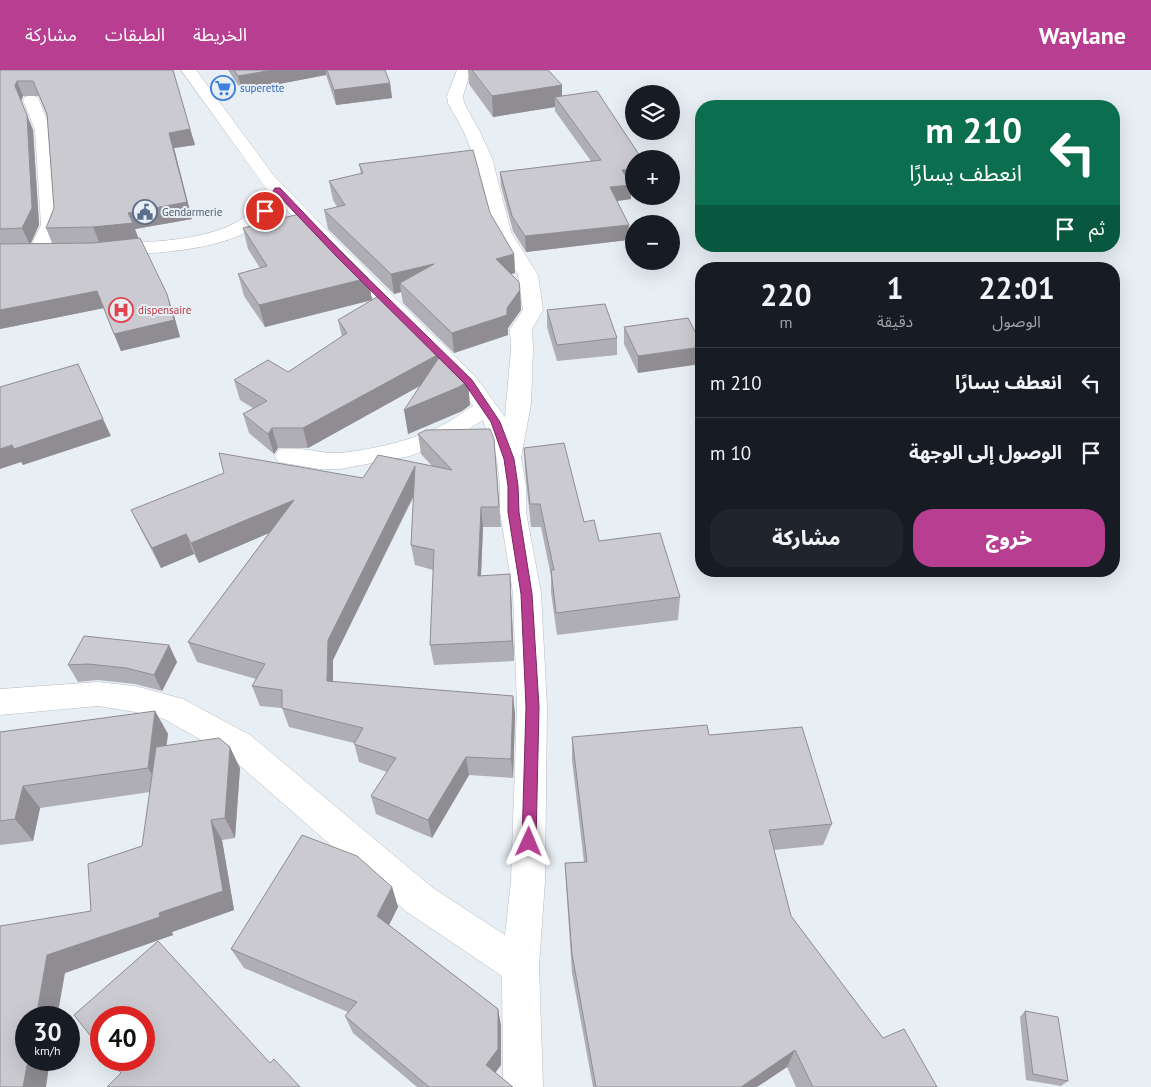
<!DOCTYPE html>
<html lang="ar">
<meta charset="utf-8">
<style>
:root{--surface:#171b24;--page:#20242c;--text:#f1f3f6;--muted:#9ea1a6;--line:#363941;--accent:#b73e91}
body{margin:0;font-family:"PT Sans","Noto Sans Arabic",sans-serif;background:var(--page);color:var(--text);direction:rtl;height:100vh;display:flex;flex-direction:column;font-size:19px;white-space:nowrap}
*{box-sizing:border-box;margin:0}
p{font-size:16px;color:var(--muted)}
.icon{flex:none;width:28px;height:28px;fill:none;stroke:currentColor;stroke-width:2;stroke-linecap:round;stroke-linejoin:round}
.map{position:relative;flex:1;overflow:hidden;direction:ltr}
.drawer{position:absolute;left:695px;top:192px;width:425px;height:315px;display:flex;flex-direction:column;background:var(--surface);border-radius:20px;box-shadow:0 5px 20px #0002;direction:rtl}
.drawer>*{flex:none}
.top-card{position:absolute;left:695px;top:30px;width:425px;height:152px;border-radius:20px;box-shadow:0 5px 20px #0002;direction:rtl;background:#0b6e4f;color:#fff;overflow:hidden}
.controls{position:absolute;left:625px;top:15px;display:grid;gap:10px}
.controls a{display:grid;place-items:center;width:55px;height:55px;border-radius:50%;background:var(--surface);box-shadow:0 5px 20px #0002;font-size:25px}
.speed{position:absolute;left:15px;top:936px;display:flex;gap:10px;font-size:25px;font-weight:700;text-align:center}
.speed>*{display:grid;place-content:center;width:65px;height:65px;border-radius:50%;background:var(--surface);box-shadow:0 5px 20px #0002;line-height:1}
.speed small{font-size:12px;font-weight:400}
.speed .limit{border:8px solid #d22;background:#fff;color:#111}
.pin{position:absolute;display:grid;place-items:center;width:42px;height:42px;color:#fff;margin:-21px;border:2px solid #fff;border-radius:50%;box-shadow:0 1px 5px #0007}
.me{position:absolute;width:55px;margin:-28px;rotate:1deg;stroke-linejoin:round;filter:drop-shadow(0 0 4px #0008)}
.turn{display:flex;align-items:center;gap:18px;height:105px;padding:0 15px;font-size:22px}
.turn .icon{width:65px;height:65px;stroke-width:2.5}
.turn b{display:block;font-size:35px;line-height:42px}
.then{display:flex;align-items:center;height:48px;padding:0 15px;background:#0003;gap:10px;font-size:19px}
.eta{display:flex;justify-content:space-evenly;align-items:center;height:85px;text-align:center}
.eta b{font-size:30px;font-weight:800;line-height:35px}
.button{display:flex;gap:10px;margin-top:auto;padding:10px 15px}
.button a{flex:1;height:58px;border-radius:20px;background:var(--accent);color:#fff;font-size:20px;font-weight:800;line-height:58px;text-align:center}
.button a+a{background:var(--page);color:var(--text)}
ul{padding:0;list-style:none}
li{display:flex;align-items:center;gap:15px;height:70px;padding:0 15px;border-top:1px solid var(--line)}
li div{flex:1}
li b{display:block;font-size:19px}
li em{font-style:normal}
header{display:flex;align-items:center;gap:30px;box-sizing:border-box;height:70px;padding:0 25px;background:var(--accent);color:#fff}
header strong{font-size:24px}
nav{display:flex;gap:28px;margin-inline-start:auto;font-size:18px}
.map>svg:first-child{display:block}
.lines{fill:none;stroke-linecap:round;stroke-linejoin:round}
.minor-casing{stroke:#b6bcc2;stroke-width:1}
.minor{fill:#fff;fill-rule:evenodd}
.wall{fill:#afaeb4;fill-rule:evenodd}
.shaded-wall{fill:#8f8d92}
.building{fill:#cccad1;stroke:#8f8d92}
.route{fill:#b73e91;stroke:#77285e}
.labels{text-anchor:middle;stroke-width:4;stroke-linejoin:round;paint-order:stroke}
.far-shop-label{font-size:11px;fill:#366cbe;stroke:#e7eef4;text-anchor:start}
.far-service-label{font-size:11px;fill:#4e5e75;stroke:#e7eef4;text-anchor:start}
.far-health-label{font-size:11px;fill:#be3a42;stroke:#e7eef4;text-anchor:start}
</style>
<header>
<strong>Waylane</strong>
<nav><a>الخريطة</a><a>الطبقات</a><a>مشاركة</a></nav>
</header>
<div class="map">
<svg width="1151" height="1017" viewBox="0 0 1151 1017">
<rect width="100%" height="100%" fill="#e7eef4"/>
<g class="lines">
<defs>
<g id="minor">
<path d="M181,0H196L274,106L348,182L476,307L505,347L511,279L510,259L523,240L518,205L493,162L474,88L464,62L448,33L447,26L457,0H471L463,26L464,33L480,62L492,88L511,162L538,205L543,240L532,259L533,279L531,334L521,388L526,416V442L541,523L547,637L545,811L539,896L543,1017H503L502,906L407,842L228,685L164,649L135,642L98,636L0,645V619L98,612L135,616L183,629L250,665L433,818L505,865L511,811L517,637L513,523L500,442V416L497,389L484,353L483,350L451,370L410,386L340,399H320L278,392L275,386L278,380C298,375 319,384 340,383C369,380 406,372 433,360C447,354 460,344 473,336L460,317L280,133C248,184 159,181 106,187L99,185L96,181L99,177L106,175C158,170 241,174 268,121Z"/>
<polygon points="31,25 37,27 39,30 51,60 59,155 47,184 44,188 37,190 30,188 27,184 41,155 35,60 23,30 25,27"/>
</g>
</defs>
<!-- minor casing -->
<use href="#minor" class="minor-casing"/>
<!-- minor -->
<use href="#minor" class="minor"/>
</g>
<!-- wall -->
<g class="wall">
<path d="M0,0H173L195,75L174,78L192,149L135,159L138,168L173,242L180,267L121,281L104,238L0,259ZM23,26H39L47,46L54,138L46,158L52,173H31L39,155L33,60L21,31Z"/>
<polygon points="228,0 385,0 390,13 392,28 336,35 326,5 242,21"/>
<polygon points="468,0 548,0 562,26 634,114 631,114 631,129 617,131 628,170 526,182 513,161 501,116 500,102 591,91 555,41 555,37 493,47 469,14"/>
<polygon points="359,94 490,143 514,184 515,203 511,204 520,220 521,240 508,258 508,265 454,283 403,233 401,222 394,224 328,159 324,140 337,137 333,130 329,111 361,104"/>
<polygon points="243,158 368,208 372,230 265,257 244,226 238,204 260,198 248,179"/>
<polygon points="547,240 617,268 617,285 557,291 547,257"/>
<polygon points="688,248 638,303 624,274 624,257"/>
<polygon points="338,250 429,271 430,275 439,286 470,335 462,341 408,364 420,316 308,378 278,378 274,384 249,363 243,344 253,338 240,330 234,310 288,302 342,267"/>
<polygon points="418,364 494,369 501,457 483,457 481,506 510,504 514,591 434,595 430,575 433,500 415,495 411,475 414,426 333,590 333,612 513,626 515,645 513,708 469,705 432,768 376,744 371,726 387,702 359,692 354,673 289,657 282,638 260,636 252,616 256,609 197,592 188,572 269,463 199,493 194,484 161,498 141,460 131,440 363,408 432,396 421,384"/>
<polygon points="524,378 599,471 680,527 678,550 557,565 551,522 551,506 541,457 531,457 525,401"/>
<polygon points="169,575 177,592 162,621 135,614 98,610 78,612 68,595"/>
<polygon points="155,641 168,664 166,675 240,698 235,768 222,770 234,840 172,862 173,865 65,903 0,1017 91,841 142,776 150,722 40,738 33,771 0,775 0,662"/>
<polygon points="709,665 832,754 823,775 774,780 791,846 883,968 937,1017 796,1017 787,997 757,1017 593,1017 572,903 566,814 565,793 584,792 572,690 572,667"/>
<polygon points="392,817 398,837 389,855 498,939 501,956 501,995 495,1003 513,1017 417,1017 353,963 345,946 348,942 244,898 231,879"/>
<polygon points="1025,941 1068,1011 1061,1016 1026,1010 1020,947"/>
</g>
<!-- shaded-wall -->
<g class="shaded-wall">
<polygon points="273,0 326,0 326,5 242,21 238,6"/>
<polygon points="17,11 23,26 21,31 15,16"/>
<polygon points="390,13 392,28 336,35 334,20"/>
<polygon points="562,15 562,36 555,27 555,37 493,47 492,26"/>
<polygon points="27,45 33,60 39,155 30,175 22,158"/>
<polygon points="190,59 195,75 174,78 192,149 135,159 139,170 100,174 93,157 128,143 169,63"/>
<polygon points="634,99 634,114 622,115 622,100"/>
<polygon points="631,115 631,129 610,132 610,117"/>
<polygon points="629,155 628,170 526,182 525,166"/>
<polygon points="514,184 515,203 497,209 496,189"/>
<polygon points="434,194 400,213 401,222 394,224 391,204"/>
<polygon points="368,208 372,230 265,257 259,235"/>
<polygon points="520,220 521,240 508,258 508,265 454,283 452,263"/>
<polygon points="97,221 104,238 0,259 0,240"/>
<polygon points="167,224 173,242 180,267 121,281 114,264"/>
<polygon points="429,271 431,289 439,284 441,304 308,378 303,358 426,272"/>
<polygon points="701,277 701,294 638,303 638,286"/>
<polygon points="468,311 470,335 462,341 408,364 404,340"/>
<polygon points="103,349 111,366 23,395 21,392 0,399 0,379"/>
<polygon points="272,358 278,378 274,384 268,364"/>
<polygon points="415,396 418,416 333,590 333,630 327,611 328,570"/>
<polygon points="294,430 300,450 199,493 191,473"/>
<polygon points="481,437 483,457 480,526 478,506"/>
<polygon points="186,464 194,484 161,498 152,478"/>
<polygon points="510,504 511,524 514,591 512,571"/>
<polygon points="169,575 177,592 162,621 154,605"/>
<polygon points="513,626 515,645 513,708 511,689"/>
<polygon points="155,641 168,664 161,720 148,698"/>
<polygon points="230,677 240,698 235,768 225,748"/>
<polygon points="466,687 469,705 432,768 428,750"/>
<polygon points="23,716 40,738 33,771 15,749"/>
<polygon points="211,750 222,770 234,840 172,862 173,865 65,903 57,948 36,948 47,885 159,843"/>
<polygon points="392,817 398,837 384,865 377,846"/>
<polygon points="498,939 501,956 501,995 489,1011 486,995"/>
<polygon points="795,980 787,997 757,1017 741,1017"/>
<polygon points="28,990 50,990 46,1017 23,1017"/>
</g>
<!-- building -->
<g class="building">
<polygon points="0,0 173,0 190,59 169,63 187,132 128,143 133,153 93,157 46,158 54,138 47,44 33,11 17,11 15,16 27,45 32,138 22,158 0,159"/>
<polygon points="234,0 273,0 238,6"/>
<polygon points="327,0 385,0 390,13 334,20"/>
<polygon points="472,0 548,0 562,15 492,26"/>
<polygon points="597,21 642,89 634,89 634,99 622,100 631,115 610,117 629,155 525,166 512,146 500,102 601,90 555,27"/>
<polygon points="473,80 490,143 514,184 496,189 519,212 520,220 507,238 507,245 452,263 400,213 434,194 391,204 324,140 345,135 329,111 363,103 359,94"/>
<polygon points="303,143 368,208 259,235 238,204 267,196 243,158"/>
<polygon points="140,168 167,224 174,250 114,264 97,221 0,240 0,174 93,173"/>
<polygon points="382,224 429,271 426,272 439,284 303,358 272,358 268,364 243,344 267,331 234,310 268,290 288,302 347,263 338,250"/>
<polygon points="605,234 617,268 557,275 547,240"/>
<polygon points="688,248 701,273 701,277 638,286 624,257"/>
<polygon points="442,283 460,299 468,311 459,317 404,340"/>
<polygon points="78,294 103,349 14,379 12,375 0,379 0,317"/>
<polygon points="490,359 494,369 499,437 481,437 478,506 510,504 512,571 430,575 434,480 411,475 415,396 328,570 327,611 513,626 511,689 466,687 428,750 371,726 396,688 354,674 363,658 282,638 282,620 252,616 265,594 188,572 294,430 191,473 186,464 152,478 131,440 224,403 219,383 363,408 378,385 452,400 418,364 426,360"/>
<polygon points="564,373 584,452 594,450 599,471 660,463 680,527 556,543 551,500 554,500 540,434 530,434 524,378"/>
<polygon points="84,566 169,575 154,605 126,598 88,594 68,595"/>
<polygon points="155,641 148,698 23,716 15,749 0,751 0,662"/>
<polygon points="707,655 709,665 802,657 832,754 769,760 791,846 883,968 904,959 937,1017 813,1017 795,980 741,1017 596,1017 572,884 565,793 587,792 572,667"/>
<polygon points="219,668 230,677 225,748 211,750 223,821 159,843 160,847 47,885 36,948 26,948 26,990 28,990 23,1017 0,1017 0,856 91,841 88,794 142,776 156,677"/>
<polygon points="302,765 357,786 392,817 377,846 498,939 498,979 486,995 513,1017 429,1017 345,946 357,932 231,879"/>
<polygon points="158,871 270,993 274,989 300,1017 107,1017 121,1003 110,990 144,990 144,948 101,948 101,979 74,945"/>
<polygon points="1025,941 1058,947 1068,1011 1033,1004"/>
</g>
<!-- route -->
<polygon class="route" points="275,118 280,118 343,184 472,310 500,352 514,389 518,416 519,442 532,524 539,637 536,772 534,777 529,779 524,777 522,772 526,637 521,524 508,442 508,416 504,389 491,352 465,314 338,188 278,125 268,143 262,143 261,141"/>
<!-- icons -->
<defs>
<symbol id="supermarket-ring" viewBox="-11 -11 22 22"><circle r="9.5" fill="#e7eef4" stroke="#3f7fe0" stroke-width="1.5"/><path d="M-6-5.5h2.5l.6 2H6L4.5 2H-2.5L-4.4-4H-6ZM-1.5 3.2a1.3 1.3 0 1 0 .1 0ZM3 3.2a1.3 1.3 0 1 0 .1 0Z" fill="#3f7fe0"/></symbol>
<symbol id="civic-ring" viewBox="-11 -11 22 22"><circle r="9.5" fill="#e7eef4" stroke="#5c6f8a" stroke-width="1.5"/><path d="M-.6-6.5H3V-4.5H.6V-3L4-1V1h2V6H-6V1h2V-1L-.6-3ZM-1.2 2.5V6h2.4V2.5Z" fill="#5c6f8a"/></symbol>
<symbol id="hospital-ring" viewBox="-11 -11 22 22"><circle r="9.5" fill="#e7eef4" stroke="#e0444e" stroke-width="1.5"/><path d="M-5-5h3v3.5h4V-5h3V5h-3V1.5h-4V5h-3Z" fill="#e0444e"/></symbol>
</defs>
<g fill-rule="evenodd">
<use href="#supermarket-ring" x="209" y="4" width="28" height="28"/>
<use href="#civic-ring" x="131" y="128" width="28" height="28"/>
<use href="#hospital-ring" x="107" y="226" width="28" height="28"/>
</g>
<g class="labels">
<!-- far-shop labels -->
<g class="far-shop-label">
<text x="240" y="22">superette</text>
</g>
<!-- far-service labels -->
<g class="far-service-label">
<text x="162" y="146">Gendarmerie</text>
</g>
<!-- far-health labels -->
<g class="far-health-label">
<text x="138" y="244">dispensaire</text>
</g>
</g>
</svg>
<div class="controls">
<a><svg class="icon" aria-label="layers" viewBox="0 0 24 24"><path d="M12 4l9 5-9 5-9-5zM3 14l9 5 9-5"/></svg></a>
<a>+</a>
<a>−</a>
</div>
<div class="speed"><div>30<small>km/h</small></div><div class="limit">40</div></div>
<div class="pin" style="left:265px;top:141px;background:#d93025"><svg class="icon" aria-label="arrive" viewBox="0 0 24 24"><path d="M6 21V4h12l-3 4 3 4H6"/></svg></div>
<svg class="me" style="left:529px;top:772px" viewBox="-20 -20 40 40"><path d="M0-17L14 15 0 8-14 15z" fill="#b73e91" stroke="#fff" stroke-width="4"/></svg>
<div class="top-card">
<div class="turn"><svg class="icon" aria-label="left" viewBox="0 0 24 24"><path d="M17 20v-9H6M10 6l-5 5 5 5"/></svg><div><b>210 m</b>انعطف يسارًا</div></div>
<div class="then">ثم<svg class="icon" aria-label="arrive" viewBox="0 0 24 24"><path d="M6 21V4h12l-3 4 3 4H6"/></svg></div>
</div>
<section class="drawer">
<div class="eta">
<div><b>22:01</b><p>الوصول</p></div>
<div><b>1</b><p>دقيقة</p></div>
<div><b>220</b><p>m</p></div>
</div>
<ul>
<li><svg class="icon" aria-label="left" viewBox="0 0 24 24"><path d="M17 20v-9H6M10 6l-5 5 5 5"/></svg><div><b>انعطف يسارًا</b></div><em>210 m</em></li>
<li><svg class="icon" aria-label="arrive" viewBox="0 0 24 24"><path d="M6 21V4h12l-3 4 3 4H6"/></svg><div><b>الوصول إلى الوجهة</b></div><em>10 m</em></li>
</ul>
<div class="button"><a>خروج</a><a>مشاركة</a></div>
</section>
</div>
